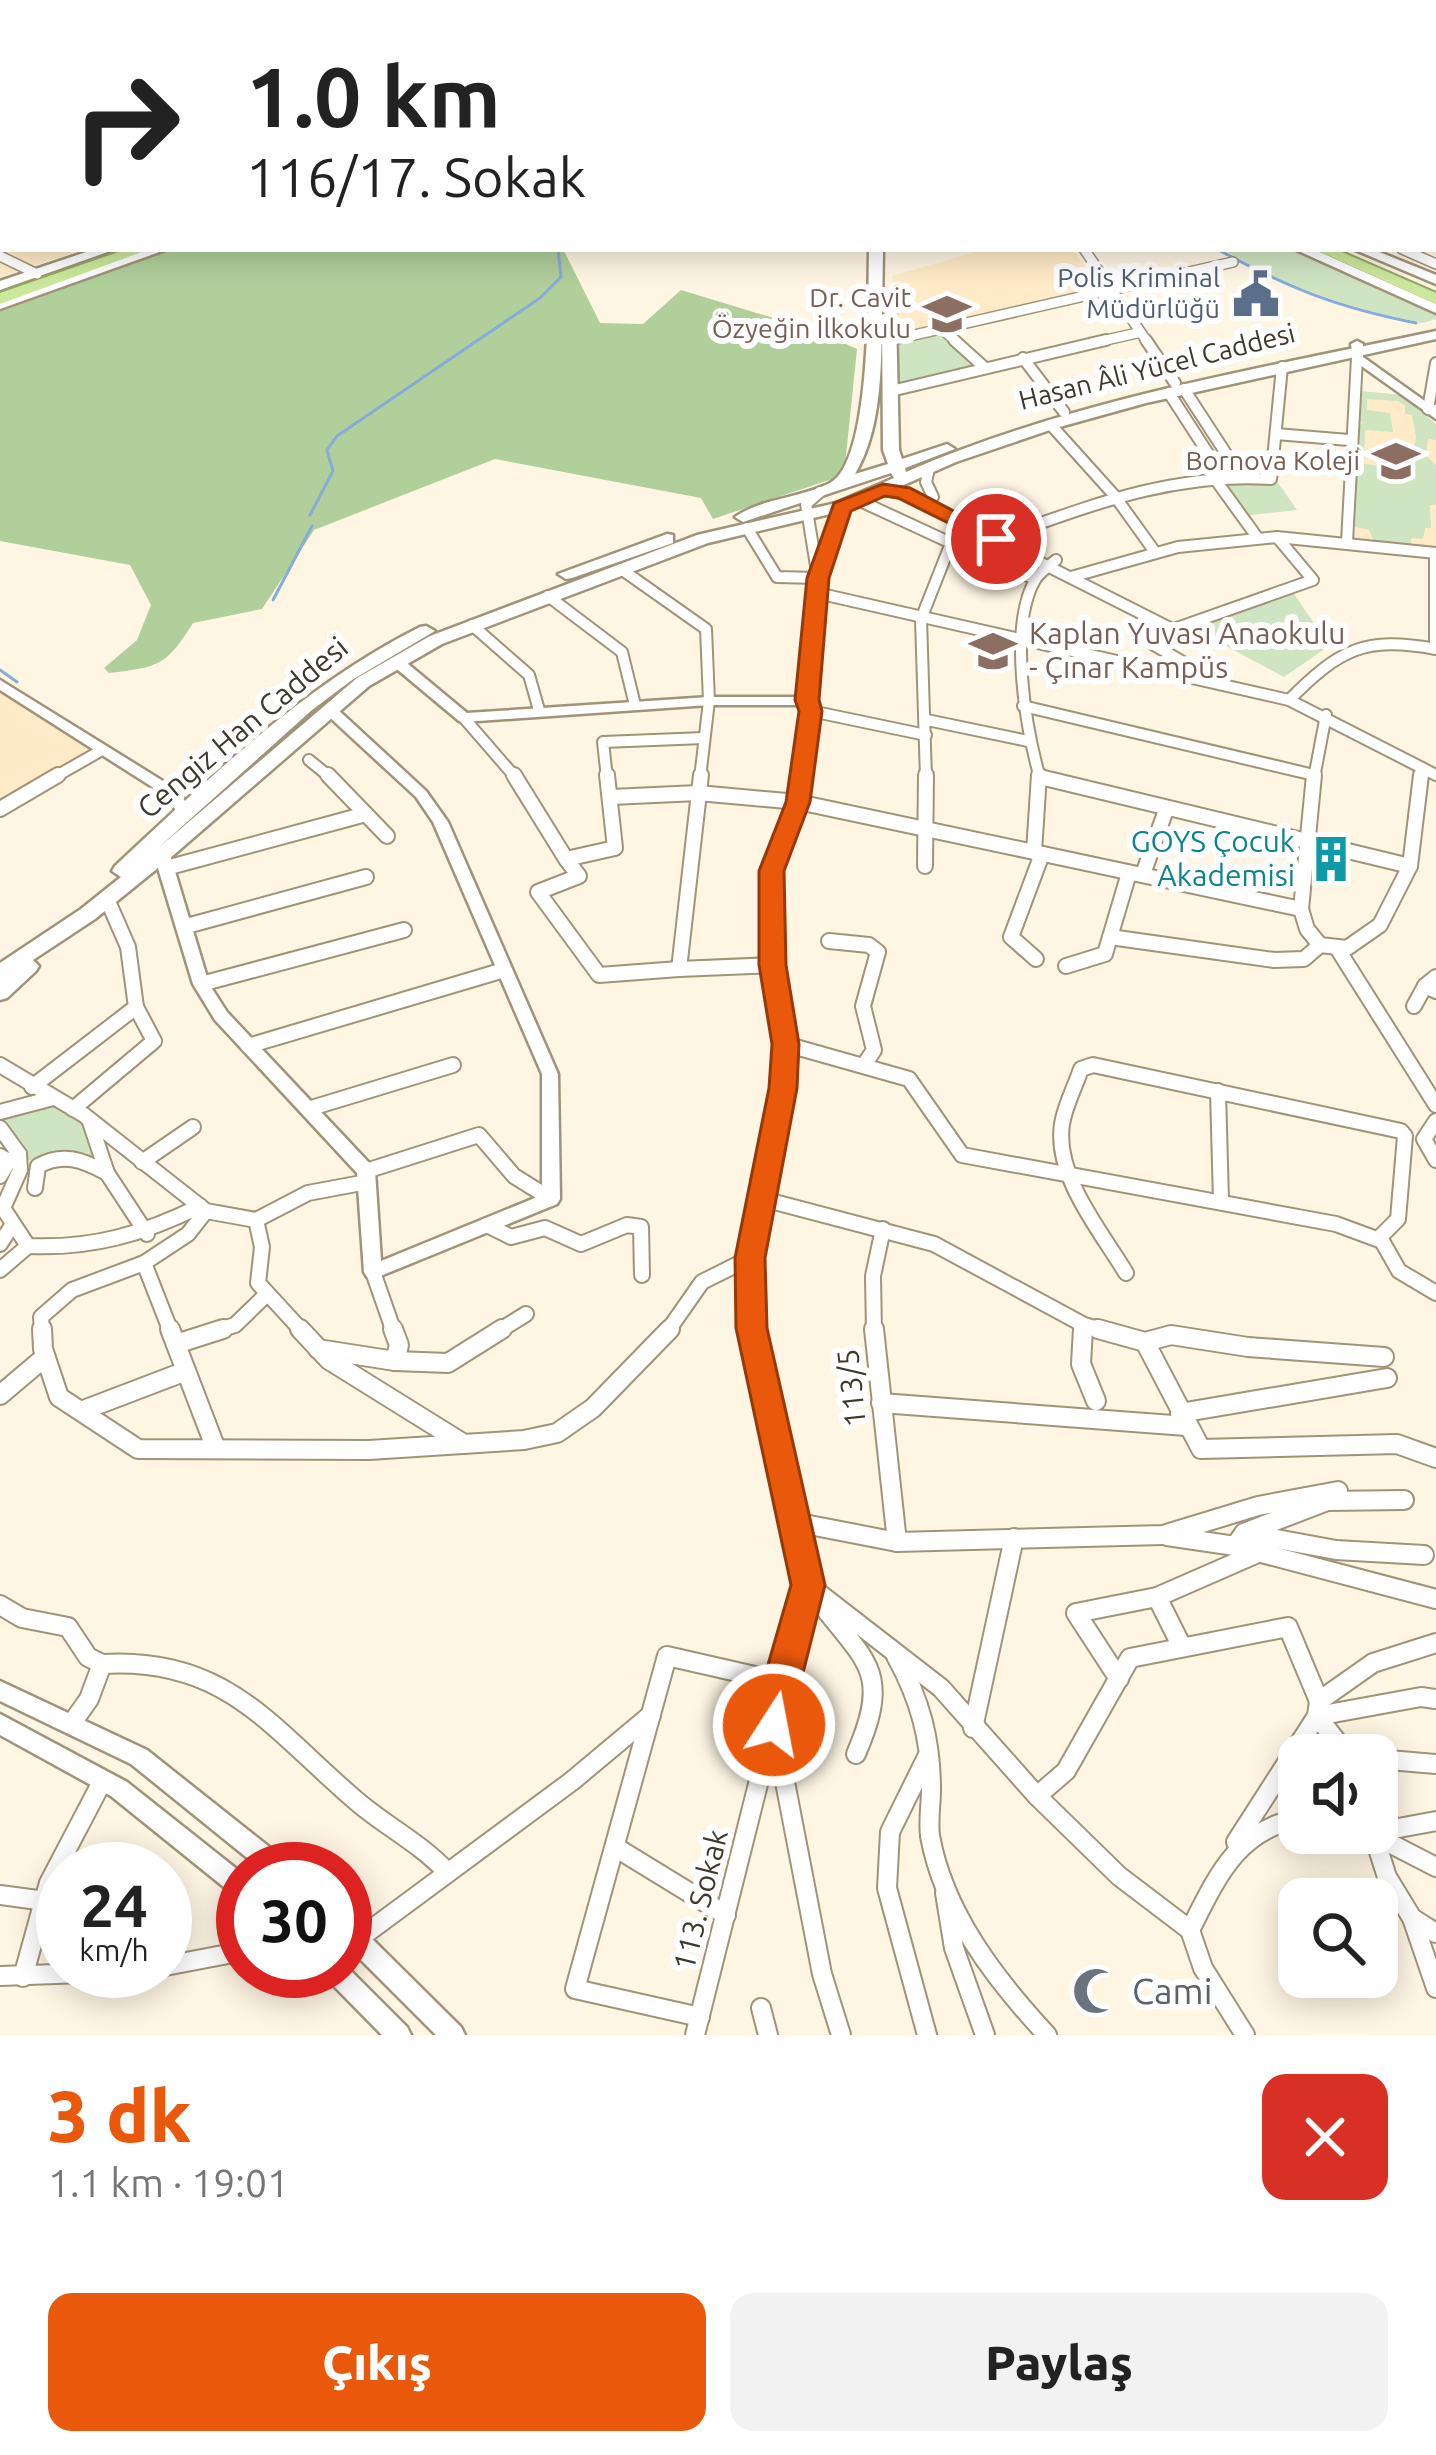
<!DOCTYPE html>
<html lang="tr">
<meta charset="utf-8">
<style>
:root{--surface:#fff;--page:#f2f2f2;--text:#222;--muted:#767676;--accent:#ea580c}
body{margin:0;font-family:Ubuntu,sans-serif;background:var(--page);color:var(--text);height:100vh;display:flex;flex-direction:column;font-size:45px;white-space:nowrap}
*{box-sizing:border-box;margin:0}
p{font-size:39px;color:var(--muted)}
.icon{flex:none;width:66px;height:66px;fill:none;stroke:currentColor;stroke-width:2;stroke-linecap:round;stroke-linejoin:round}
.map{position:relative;height:2035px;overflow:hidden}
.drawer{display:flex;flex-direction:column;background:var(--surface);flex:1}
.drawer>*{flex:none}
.banner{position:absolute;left:0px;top:0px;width:1437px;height:252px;box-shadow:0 6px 30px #0003;background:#fff;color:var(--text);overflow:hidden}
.buttons{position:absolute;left:1278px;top:1734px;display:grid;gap:24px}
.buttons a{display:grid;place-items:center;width:120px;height:120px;border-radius:24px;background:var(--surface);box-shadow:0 6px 30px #0003;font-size:60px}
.speed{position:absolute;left:36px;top:1842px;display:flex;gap:24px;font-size:60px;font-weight:700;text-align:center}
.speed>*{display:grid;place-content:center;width:156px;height:156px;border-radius:50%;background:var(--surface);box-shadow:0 6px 30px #0003;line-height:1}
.speed small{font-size:30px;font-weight:400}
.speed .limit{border:18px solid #d22;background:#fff;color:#111}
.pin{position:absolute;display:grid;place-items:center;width:102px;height:102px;color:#fff;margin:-51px;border:6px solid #fff;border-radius:50%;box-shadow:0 3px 12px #0007}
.me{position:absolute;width:132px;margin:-66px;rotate:11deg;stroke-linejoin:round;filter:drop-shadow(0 0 9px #0008)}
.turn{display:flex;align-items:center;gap:42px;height:252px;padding:0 48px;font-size:54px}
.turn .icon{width:156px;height:156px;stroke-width:2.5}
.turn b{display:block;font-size:84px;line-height:102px}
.round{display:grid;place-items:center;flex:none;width:126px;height:126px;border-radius:24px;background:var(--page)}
.head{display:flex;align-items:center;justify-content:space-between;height:204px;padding:0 48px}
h1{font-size:72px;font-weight:800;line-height:90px;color:var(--accent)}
.cta{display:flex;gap:24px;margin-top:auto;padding:24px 48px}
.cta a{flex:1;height:138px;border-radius:24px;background:var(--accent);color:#fff;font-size:48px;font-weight:800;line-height:138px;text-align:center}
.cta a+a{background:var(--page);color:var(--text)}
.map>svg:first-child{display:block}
.built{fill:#ffebc7}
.green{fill:#cfe4c1;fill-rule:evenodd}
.forest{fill:#b0cf9b}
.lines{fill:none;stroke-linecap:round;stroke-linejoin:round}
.stream{stroke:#86acd9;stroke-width:3}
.minor-far3-casing{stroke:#a19378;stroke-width:12}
.minor-far2-casing{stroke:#a19378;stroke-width:14}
.minor-far1-casing{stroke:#a19378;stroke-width:18}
.minor-casing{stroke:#a19378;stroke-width:22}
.tertiary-casing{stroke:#a19378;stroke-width:5}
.secondary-casing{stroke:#a19378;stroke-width:5}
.trunk-casing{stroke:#92a866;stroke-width:4}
.minor-far3{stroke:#fff;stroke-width:9}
.minor-far2{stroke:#fff;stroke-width:10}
.minor-far1{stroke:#fff;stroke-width:14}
.minor{stroke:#fff;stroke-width:18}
.tertiary{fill:#fff;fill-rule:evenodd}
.secondary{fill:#fff;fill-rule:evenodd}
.trunk{fill:#cbe89c;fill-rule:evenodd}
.route{fill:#ea580c;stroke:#983908;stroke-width:3}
.labels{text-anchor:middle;stroke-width:12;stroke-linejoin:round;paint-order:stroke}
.far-service-label{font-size:27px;fill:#4e5e75;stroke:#fff;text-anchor:end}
.far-education-label{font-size:27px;fill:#785e54;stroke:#fff;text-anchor:end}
.far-street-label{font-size:27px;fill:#3f392d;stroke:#fff}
.education-label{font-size:30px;fill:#785e54;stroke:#fff;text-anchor:start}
.street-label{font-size:30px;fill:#3f392d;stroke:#fff}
.culture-label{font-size:30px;fill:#0d838f;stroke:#fff;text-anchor:end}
.near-worship-label{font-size:36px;fill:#5b616d;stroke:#fff;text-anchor:start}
</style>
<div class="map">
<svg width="1436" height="2035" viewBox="0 0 1436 2035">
<rect width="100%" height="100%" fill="#fef5e3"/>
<!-- built -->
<g class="built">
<polygon points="0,0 492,0 503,3 3,3 3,249 84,249 0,277"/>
<polygon points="1009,249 1073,249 1101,290 898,338 892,276 975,252"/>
<polygon points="1360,391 1401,395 1436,424 1436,547 1350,539"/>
<polygon points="0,691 93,749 0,804"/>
</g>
<!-- green -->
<g class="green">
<path d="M1222,249H1297L1436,312V319L1422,323C1346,307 1290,289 1222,249Z"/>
<polygon points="941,333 975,366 897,385 893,344"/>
<path d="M1360,391L1401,395L1436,424V440L1428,439L1426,456L1436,465V505H1430L1431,528H1425L1423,539L1411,538V544L1374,541L1369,530L1351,526L1358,424L1364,423L1358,420ZM1367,399L1398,401L1405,406V414L1412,415L1416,437L1411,469L1364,464L1365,430L1393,432L1390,413L1367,410Z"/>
<polygon points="1276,480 1297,510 1243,516 1223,486"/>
<polygon points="1291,589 1329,646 1284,677 1192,628"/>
<polygon points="53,1104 84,1122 98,1161 65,1151 27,1161 0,1118"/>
</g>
<!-- forest -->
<path class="forest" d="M174,249H563L600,323L643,324L681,290L816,331L857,349L844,475L713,519L701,498L495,459L314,530L262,609L193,623C166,666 159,667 109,673L104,668L137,640L151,605L130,565L0,541V310Z"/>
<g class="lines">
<!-- stream -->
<g class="stream">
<polyline points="117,0 150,3"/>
<path d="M1217,249C1288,288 1336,307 1416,323"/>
<polyline points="310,515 333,471 327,450 337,436 540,298 561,277 558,249"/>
<polyline points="273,600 312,526"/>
<polyline points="0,670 17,682"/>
</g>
<defs>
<g id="minor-far3">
<polyline points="520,0 530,3"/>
<polyline points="1181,0 1187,3"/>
<polyline points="1226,0 1237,3"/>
<polyline points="1372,0 1382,3"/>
<polyline points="1411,0 1418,3"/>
<polyline points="861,1 867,3"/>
<polyline points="186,3 193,0"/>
<polyline points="3,135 3,146"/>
<polyline points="1084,249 1148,343"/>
<polyline points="1402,249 1436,264"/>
<polyline points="0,256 37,274"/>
<polyline points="943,330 958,343"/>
<polyline points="888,341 1233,262"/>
<polyline points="1093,343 1137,333"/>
</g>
<g id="minor-far2">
<polyline points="954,340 984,367"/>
<polyline points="1146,340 1175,383"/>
<polyline points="1023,358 1064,412"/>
<polyline points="1436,363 1428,409 1436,410"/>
<polyline points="1184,389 1240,475"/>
<polyline points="891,391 1106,340"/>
<polyline points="1169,393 1224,478"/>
<polyline points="1051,425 1114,495 1155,552"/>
<polyline points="1276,434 1349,440"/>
<polyline points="929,469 926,482 933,497"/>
<polyline points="1215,479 1257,537"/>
<polyline points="883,490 903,493 1174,630"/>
<polyline points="858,500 951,543 921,619 926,778"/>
<polyline points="747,528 777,577 818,578"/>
<polyline points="1277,537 1436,553"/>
<path d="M996,539C1087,507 1173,472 1271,479L1282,367"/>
<polyline points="1347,542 1357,358"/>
<polyline points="951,543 1035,579"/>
<polyline points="1435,553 1435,648"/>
<polyline points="621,569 706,629 709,701 700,778"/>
<polyline points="1071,577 1178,547 1277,537 1313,580 1157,635 1152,644 1192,667 1184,675"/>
<polyline points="818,578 806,504 820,492"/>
<polyline points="817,593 1289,700 1436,775"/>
<polyline points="548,596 622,652 635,705"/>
<polyline points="472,625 529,675 539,710"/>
<path d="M1289,700C1340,649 1364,636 1436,649"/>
<polyline points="1023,706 1314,775"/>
<polyline points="811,711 926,735"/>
<polyline points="464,718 516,778"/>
<polyline points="927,720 1028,741"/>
<polyline points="309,760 331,778"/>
<polyline points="1040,777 1045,778"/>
<polyline points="53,778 102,750"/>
<polyline points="607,778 603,742 704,738"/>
<polyline points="801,778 811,711 807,701 818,578 841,507"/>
<path d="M1040,778C1026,729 1008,627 1035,580C1039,573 1050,565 1056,560"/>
<polyline points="1314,778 1326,715"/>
<polyline points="1421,778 1422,768"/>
</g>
<g id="minor-far1">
<polyline points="328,775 387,836"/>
<polyline points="514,775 566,859 615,848 607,775"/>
<polyline points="701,775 679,969 773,965"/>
<polyline points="1039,775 1034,852 1301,909"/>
<polyline points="1314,775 1301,909 1307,929 1320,945 1347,948 1380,925 1410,866 1421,775"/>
<polyline points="1040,777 1410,866"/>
<polyline points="611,797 698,793 798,802 1034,852"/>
<polyline points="0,809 58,775"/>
<polyline points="566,859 579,876 538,892 599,975 679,969"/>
<polyline points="925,866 926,775"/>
<polyline points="166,868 366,814"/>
<polyline points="1143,874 1166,810"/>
<polyline points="183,927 366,877"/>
<polyline points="1110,937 1274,960 1304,959 1320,945"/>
<polyline points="829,941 869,945 878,952 863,1006 874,1050 864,1065"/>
<polyline points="1337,948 1436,1105"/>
<polyline points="1036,959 1011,937 1042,854"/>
<polyline points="1066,966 1105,954 1129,873"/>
<polyline points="1436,977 1425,986 1436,991"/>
<polyline points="201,984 404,930"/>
<polyline points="1414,1006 1425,986"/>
<polyline points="785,1044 909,1079 962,1155 1336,1224 1382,1241 1399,1271 1436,1293"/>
<polyline points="248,1046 504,970"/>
<polyline points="0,1065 84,1115 206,1211 256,1220 262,1247 258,1283 303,1332"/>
<polyline points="32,1087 136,1007 128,947 107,899"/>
<polyline points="1218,1091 1221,1201"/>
<polyline points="73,1109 154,1041 136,1007"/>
<polyline points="308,1109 453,1065"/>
<polyline points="0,1112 53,1098"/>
<polyline points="89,1119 107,1173 147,1234"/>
<polyline points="1436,1121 1424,1139 1436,1160"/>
<polyline points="0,1128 19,1154 9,1161"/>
<path d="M19,1154L20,1170L3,1208L28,1246C91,1249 144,1234 200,1206"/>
<polyline points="0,1156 9,1161 0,1176"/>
<polyline points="142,1162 193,1127"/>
<polyline points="366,1171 479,1135 514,1176 551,1199"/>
<path d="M35,1188L38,1166C63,1152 83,1160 107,1173"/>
<polyline points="759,1198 934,1244 1084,1325 1109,1332"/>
<polyline points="256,1220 308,1193 367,1182"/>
<polyline points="487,1225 511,1237 545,1228 581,1244 627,1225 641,1227 642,1275"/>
<polyline points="0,1244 13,1224"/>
<polyline points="144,1263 171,1332"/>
<polyline points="0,1270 28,1246"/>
<polyline points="373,1272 394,1332"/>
<path d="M1126,1273C1101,1231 1054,1176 1062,1124C1065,1105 1075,1087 1081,1069L1093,1065L1401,1131L1405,1136L1398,1219L1378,1239"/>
<polyline points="42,1332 41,1317 72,1290 144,1263 188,1234 206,1211"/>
<polyline points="213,1332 235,1325 267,1294"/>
<polyline points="497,1332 526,1314"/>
<polyline points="667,1332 702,1282 750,1258"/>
<path d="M752,1332C743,1246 775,1169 783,1085C790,1014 760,943 771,872C776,839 797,809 802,775"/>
<polyline points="874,1332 873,1276 883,1229"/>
<polyline points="1083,1332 1084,1325"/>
</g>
<g id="minor">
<polyline points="42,1329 43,1349 59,1397 138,1449 369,1450 524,1440 557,1433 593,1408 670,1329"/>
<polyline points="170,1329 216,1449"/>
<polyline points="300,1329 329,1360 464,1444"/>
<polyline points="393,1329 399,1345 395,1361"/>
<polyline points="874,1329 897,1542"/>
<polyline points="1083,1329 1081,1364 1096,1401"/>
<polyline points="1098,1329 1145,1342 1171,1335 1248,1347 1384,1357"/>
<polyline points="1145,1342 1201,1449 1397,1444 1436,1458"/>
<polyline points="176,1344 223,1329"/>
<polyline points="318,1349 395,1361 448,1363 502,1329"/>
<polyline points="0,1395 45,1357"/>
<polyline points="881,1403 1186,1426"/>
<polyline points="81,1411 186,1371"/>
<polyline points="1180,1413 1387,1378"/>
<polyline points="794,1522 897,1542 1163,1535 1258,1506 1338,1491"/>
<polyline points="1249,1534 1336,1550 1424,1555"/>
<polyline points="1167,1536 1235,1546 1436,1599"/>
<polyline points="1235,1546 1244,1533 1327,1501 1404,1500"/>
<polyline points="808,1585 941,1688 1037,1796 1119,1876 1190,1930"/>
<path d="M814,1594C862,1661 894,1667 856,1754"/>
<polyline points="1157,1597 1182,1647"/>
<polyline points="0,1605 22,1618 68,1627 88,1657 102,1664 89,1699 72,1723"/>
<path d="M896,1656C920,1699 931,1740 931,1790C931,1805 928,1820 930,1836C944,1913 995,1979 1047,2035"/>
<path d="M102,1664C228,1656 273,1731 360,1804C389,1828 421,1844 447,1872"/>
<polyline points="1119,1679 1076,1613 1157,1597 1260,1552"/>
<polyline points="973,1728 1014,1538"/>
<polyline points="775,1730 822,1974 841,2035"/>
<polyline points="1357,1755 1338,1743 1317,1716 1421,1697 1436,1699"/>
<polyline points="927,1757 890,1832 887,1888 927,2035"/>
<polyline points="1377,1759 1436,1764"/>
<polyline points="1037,1796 1066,1771 1130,1658 1288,1627 1319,1701"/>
<polyline points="1377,1832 1436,1821"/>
<polyline points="1370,1833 1436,1867"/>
<polyline points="1373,1833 1387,1877 1412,1918 1436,1988"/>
<polyline points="1236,1842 1317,1716 1319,1701 1373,1663 1436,1643"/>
<polyline points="615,1847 726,1915"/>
<polyline points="945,1893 954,1948 985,2035"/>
<polyline points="0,1895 45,1901"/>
<polyline points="1412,1918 1436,1933"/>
<polyline points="357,1940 572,1781 651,1715"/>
<polyline points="165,1966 228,1954 243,1944"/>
<polyline points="0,1976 140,1971"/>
<polyline points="23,1977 49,1883 103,1780"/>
<polyline points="761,2008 768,2035"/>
<polyline points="700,2017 575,1989 667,1656 781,1682"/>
<polyline points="695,2035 808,1585 751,1329"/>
<path d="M1245,2035L1203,1968L1190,1930C1217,1877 1236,1831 1299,1818"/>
</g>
<g id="tertiary">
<polygon points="1357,341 1363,344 1363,357 1436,409 1436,419 1353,360 1351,344"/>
<polygon points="397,658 402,659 467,713 709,697 807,697 814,701 807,705 709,705 464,722 459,721 392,665 392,659"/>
<polygon points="0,680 179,791 192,813 189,816 179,816 168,797 0,690"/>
<polygon points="330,706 335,707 426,791 448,822 558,1074 560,1199 557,1204 373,1279 367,1277 364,1272 357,1173 215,1020 193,984 154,855 162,850 170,855 209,984 227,1012 372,1166 375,1171 381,1261 542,1195 542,1074 433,822 416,797 325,713 323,710"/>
<polygon points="0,1681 147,1750 287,1861 290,1869 261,1869 131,1764 0,1701"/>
<polygon points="0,1714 127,1782 243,1874 243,1899 235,1896 111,1796 0,1735"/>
<polygon points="345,1917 353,1920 461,2027 465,2035 436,2035 345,1944"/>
<polygon points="345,1965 407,2027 411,2035 382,2035 327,1979 323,1971 345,1971"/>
</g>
<g id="secondary">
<polygon points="701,0 713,0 712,3 700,3"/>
<polygon points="786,0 798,0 799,3 787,3"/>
<polygon points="95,249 116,249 0,290 0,281"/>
<polygon points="148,249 168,249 0,309 0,300"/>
<path d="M869,249H883L882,315L889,311L896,315L899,450L902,459L947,444L955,449L905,468L906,472C1074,399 1258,369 1436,331V339L1146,403L1056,428L956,462L847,510L708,543L442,644L369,686L169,859L95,919L33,960L39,966L36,971L7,998L0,1000V963L81,909L121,877L112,871L115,866C210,778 302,686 420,627L426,626L435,631L352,680L312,710L157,849L357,678L430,636L697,535L836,503L894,478L891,473L743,522L735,517C762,498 801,498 830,483C871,461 868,293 869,249ZM882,322L883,450L888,464L855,474C881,430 881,372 882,322Z"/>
<polygon points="1294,249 1313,249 1436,304 1436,313"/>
<polygon points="1353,249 1372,249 1436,275 1436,284"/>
<polygon points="667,534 673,535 673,543 572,578 566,579 558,574"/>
</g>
<g id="trunk">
<polygon points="730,0 744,0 745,3 731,3"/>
<polygon points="771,0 785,0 786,3 772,3"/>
<polygon points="127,249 150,249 0,304 0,293"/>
<polygon points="1314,249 1335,249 1436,293 1436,304"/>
</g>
</defs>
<!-- minor-far3 casing -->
<use href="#minor-far3" class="minor-far3-casing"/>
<!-- minor-far2 casing -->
<use href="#minor-far2" class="minor-far2-casing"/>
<!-- minor-far1 casing -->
<use href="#minor-far1" class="minor-far1-casing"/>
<!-- minor casing -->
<use href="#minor" class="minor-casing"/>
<!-- tertiary casing -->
<use href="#tertiary" class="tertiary-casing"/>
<!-- secondary casing -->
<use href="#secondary" class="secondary-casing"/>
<!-- trunk casing -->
<use href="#trunk" class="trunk-casing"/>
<!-- minor-far3 -->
<use href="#minor-far3" class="minor-far3"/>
<!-- minor-far2 -->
<use href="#minor-far2" class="minor-far2"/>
<!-- minor-far1 -->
<use href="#minor-far1" class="minor-far1"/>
<!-- minor -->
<use href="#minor" class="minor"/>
<!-- tertiary -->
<use href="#tertiary" class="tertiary"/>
<!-- secondary -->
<use href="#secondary" class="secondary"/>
<!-- trunk -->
<use href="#trunk" class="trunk"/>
</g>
<!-- route -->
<polygon class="route" points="883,484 910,488 1007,539 996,545 989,543 898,498 885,496 851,511 829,578 819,700 822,711 810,802 784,871 786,965 799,1044 797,1088 765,1258 767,1328 825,1585 787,1737 774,1742 761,1737 756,1725 763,1682 791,1585 736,1328 735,1258 769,1088 772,1044 759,965 759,871 786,802 799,711 795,700 807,578 834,503"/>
<!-- icons -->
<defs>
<symbol id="civic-bare" viewBox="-9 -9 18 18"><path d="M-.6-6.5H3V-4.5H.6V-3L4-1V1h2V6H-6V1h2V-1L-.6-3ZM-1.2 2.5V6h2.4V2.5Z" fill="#5c6f8a" stroke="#fff" stroke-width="2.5" paint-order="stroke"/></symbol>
<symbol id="school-bare" viewBox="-9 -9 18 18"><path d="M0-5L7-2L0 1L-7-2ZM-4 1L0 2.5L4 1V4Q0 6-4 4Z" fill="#8d6e63" stroke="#fff" stroke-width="2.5" paint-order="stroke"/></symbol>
<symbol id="building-bare" viewBox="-9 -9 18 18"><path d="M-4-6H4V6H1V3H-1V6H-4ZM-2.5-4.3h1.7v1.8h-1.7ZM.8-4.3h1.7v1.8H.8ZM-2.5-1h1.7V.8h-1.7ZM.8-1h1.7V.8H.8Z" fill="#0f9aa8" stroke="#fff" stroke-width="2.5" paint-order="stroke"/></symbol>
<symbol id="mosque-bare" viewBox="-9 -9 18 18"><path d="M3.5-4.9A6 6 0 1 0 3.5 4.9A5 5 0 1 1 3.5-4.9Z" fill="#6b7280" stroke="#fff" stroke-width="2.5" paint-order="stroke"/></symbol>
</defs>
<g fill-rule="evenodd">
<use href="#civic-bare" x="1223" y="261" width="66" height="66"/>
<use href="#school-bare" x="914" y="281" width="66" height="66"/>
<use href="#school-bare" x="1363" y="428" width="66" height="66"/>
<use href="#school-bare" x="960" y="618" width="66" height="66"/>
<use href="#building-bare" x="1298" y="826" width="66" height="66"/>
<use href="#mosque-bare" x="1063" y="1958" width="66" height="66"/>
</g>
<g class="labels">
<!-- far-service labels -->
<g class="far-service-label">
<text x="1220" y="287">Polis Kriminal<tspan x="1220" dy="31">Müdürlüğü</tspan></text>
</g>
<!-- far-education labels -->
<g class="far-education-label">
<text x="911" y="307">Dr. Cavit<tspan x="911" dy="31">Özyeğin İlkokulu</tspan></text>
<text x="1360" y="470">Bornova Koleji</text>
</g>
<!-- far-street labels -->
<g class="far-street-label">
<text transform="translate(1157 367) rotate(-14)" y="9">Hasan Âli Yücel Caddesi</text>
</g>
<!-- education labels -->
<g class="education-label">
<text x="1029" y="644">Kaplan Yuvası Anaokulu<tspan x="1029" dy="34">- Çınar Kampüs</tspan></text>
</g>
<!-- street labels -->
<g class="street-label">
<text transform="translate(243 728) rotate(-40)" y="10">Cengiz Han Caddesi</text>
<text transform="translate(852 1388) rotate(-96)" y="10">113/5</text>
<text transform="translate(701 1900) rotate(-76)" y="10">113. Sokak</text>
</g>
<!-- culture labels -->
<g class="culture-label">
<text x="1295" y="852">GOYS Çocuk<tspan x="1295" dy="34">Akademisi</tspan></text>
</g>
<!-- near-worship labels -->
<g class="near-worship-label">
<text x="1132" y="2004">Cami</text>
</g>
</g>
</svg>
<div class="buttons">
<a><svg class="icon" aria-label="sound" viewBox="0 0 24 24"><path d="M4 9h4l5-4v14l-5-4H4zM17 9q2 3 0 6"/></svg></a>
<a><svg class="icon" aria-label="search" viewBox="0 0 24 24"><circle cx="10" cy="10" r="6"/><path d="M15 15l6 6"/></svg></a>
</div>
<div class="speed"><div>24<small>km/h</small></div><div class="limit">30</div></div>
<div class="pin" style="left:996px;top:539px;background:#d93025"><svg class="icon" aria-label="arrive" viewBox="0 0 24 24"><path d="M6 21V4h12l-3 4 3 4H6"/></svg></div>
<svg class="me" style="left:774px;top:1725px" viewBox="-20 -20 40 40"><circle r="17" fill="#ea580c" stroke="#fff" stroke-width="3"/><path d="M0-11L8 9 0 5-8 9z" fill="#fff"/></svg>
<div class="banner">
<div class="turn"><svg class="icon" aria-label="right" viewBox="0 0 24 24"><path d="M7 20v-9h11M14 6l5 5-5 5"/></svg><div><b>1.0 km</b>116/17. Sokak</div></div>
</div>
</div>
<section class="drawer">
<div class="head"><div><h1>3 dk</h1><p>1.1 km · 19:01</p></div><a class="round" style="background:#d93025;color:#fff"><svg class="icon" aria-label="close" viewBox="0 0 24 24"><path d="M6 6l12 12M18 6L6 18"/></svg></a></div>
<div class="cta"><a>Çıkış</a><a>Paylaş</a></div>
</section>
